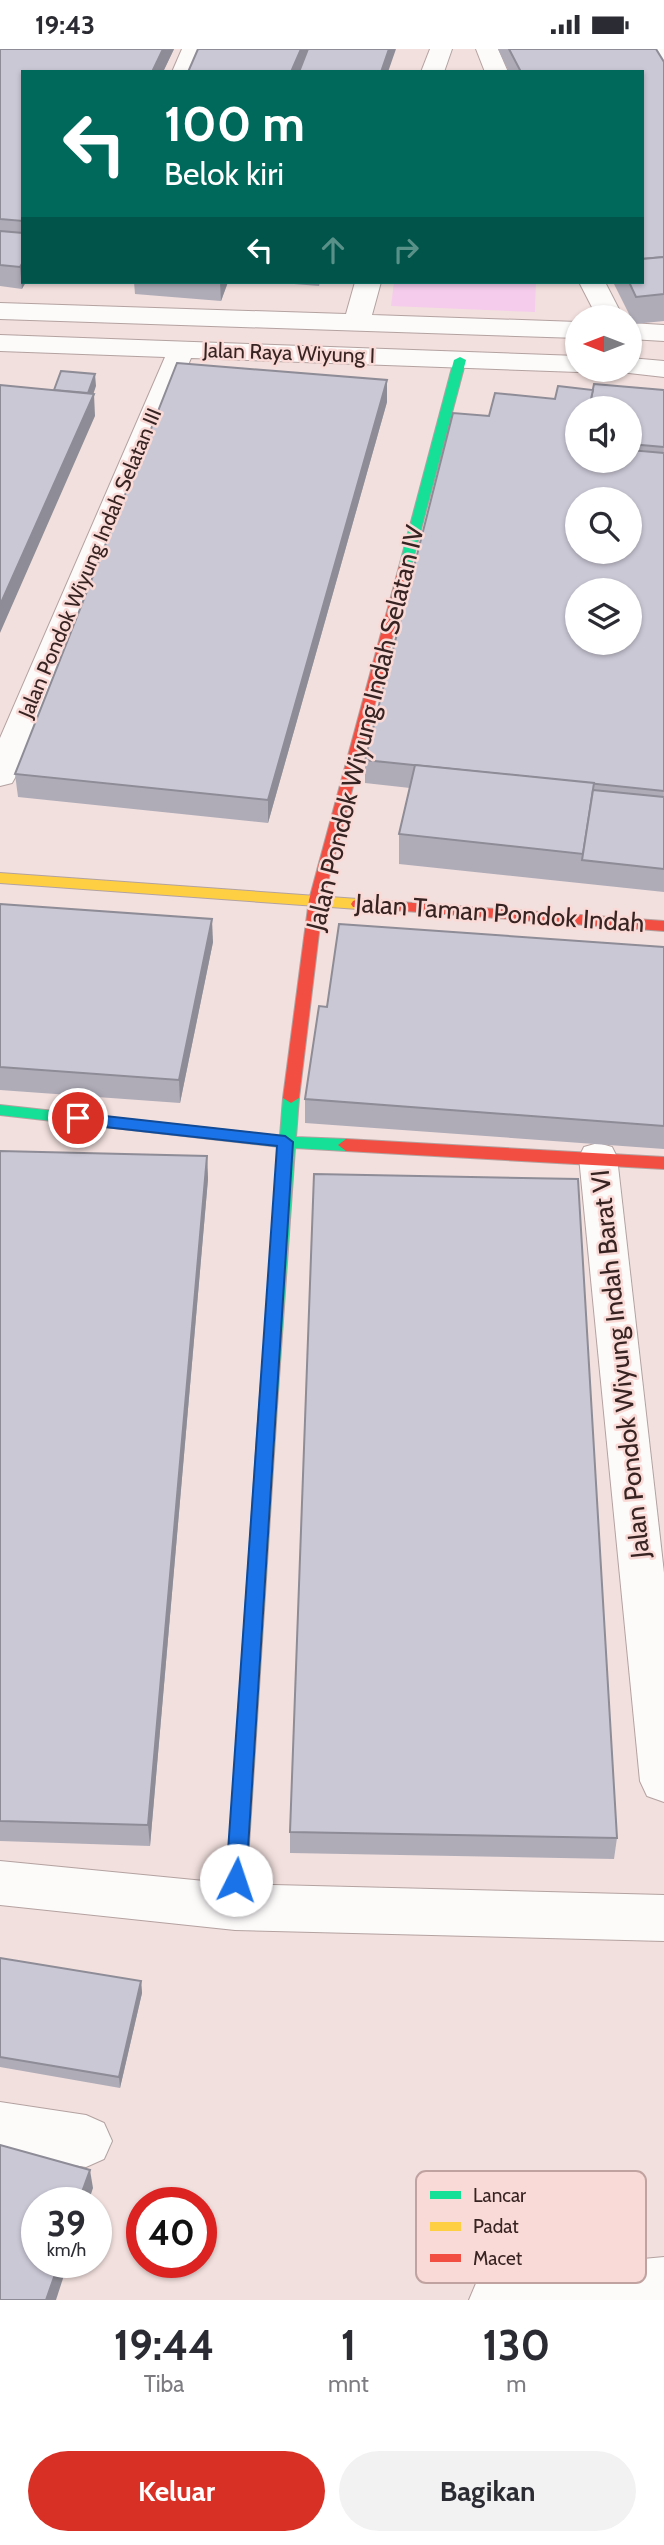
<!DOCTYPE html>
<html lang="id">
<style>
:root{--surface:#fff;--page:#f2f2f3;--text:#2b2b33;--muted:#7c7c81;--accent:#d93025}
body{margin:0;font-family:Cabin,sans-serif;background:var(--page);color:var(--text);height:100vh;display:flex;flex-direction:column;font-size:26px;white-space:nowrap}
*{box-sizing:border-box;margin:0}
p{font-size:23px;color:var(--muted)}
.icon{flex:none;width:38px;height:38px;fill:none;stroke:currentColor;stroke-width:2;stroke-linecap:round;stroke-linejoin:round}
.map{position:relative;height:2251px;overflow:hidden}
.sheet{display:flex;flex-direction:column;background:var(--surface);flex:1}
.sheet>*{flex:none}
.top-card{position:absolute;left:21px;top:21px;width:623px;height:214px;border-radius:0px;box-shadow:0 2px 5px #0004;background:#00695c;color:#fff;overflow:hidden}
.needle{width:46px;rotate:270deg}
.controls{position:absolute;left:565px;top:256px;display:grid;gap:14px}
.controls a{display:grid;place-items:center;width:77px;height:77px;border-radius:50%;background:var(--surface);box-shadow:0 2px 5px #0004;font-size:35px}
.speed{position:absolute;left:21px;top:2138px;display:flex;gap:14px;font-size:35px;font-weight:700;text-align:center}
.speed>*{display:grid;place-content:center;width:91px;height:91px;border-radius:50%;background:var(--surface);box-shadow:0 2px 5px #0004;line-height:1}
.speed small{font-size:18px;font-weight:400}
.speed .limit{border:10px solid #d22;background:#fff;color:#111}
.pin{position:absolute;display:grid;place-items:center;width:60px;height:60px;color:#fff;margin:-30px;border:4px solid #fff;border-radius:50%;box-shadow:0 2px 7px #0007}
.me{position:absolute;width:77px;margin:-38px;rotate:4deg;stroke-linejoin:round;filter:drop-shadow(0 0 5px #0008)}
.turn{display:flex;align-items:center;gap:24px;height:147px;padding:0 28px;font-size:32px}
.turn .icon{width:91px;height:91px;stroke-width:2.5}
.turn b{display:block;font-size:49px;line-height:60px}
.lanes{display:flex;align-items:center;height:66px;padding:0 28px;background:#0003;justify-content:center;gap:35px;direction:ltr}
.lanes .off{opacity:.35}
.eta{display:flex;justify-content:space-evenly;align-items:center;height:119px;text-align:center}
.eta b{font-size:42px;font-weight:700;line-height:49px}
.cta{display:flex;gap:14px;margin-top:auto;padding:14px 28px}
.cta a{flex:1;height:80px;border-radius:42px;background:var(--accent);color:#fff;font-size:28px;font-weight:700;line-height:80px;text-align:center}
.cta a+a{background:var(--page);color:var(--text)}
.status{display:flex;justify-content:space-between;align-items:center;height:49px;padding:0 35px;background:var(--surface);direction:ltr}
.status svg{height:19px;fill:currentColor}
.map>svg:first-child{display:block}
.green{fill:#f5cceb}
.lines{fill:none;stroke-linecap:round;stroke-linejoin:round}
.street-casing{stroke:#b3a2a0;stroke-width:2}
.fast-casing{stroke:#b3a2a0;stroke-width:2}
.slow-casing{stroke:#b3a2a0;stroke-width:2}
.jam-casing{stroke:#b3a2a0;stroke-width:2}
.street{fill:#fdfafa;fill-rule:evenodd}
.fast{fill:#16e098;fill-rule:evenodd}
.slow{fill:#ffcf43;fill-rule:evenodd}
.jam{fill:#f24e42;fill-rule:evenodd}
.wall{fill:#afacb8;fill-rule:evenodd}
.shaded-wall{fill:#8e8c96}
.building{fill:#cbc8d6;stroke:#8e8c96;stroke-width:2;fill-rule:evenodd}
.route{fill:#1a73e8;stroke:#114b97;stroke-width:2}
.labels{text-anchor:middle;stroke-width:5;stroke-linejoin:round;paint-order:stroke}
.far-street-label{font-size:21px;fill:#372422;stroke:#fadad6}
.street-label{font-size:26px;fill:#372422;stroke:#fadad6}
.key{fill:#fadad6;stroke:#c0a3a0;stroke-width:2}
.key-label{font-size:19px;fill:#372422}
</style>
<div class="status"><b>19:43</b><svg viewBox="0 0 49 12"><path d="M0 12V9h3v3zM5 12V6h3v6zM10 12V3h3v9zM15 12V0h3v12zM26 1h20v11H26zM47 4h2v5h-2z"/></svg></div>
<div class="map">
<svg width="664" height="2251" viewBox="0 0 664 2251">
<rect width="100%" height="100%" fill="#f2e0de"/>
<!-- green -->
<polygon class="green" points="394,233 536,233 535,263 391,257"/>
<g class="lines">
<defs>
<g id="street">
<polygon points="182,0 204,0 195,23 172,23"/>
<polygon points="430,0 452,0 444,23 421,23"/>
<polygon points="476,0 498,0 508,23 485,23"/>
<polygon points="650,0 664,0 664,12 656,10"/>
<polygon points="355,233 381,233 372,266 578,273 578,289 0,270 0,254 346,265"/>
<polygon points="579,233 605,233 623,268 597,268"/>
<polygon points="630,274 664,276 664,292 630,290"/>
<polygon points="0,286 578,307 578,320 588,320 578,323 191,309 16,727 12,734 0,737 0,689 165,308 0,302"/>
<polygon points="630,309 664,312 664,328 620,323 619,320 630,320"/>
<polygon points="598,1094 612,1098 617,1108 664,1524 664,1753 647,1747 640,1732 579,1108 584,1098"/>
<polygon points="0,1812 235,1835 664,1846 664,1892 235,1881 0,1856"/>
<polygon points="0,2053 86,2066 104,2074 112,2092 104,2110 86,2118 0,2105"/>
<polygon points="664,2208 664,2251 469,2251 477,2232 496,2224"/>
</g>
<g id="fast">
<polygon points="460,308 466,311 411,518 405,522 401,521 399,518 454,311"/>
<polygon points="291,1044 299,1049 296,1088 346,1090 354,1096 346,1102 295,1099 277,1358 274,1363 268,1365 262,1363 259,1358 280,1098 0,1066 0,1056 280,1087 283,1049"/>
</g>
<g id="slow">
<polygon points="0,824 358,850 365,855 358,860 0,834"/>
<polygon points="268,1351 274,1353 277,1358 245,1858 242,1865 235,1867 228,1865 225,1858 259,1358 262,1353"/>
</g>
<g id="jam">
<polygon points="405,514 411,518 323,851 299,1049 291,1054 283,1049 309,851 399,518"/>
<polygon points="358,850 664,872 664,882 353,858 351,855 353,852"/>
<polygon points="346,1090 664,1108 664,1120 346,1102 338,1096"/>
</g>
</defs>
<!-- street casing -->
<use href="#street" class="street-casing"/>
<!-- fast casing -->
<use href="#fast" class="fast-casing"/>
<!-- slow casing -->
<use href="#slow" class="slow-casing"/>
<!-- jam casing -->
<use href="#jam" class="jam-casing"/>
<!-- street -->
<use href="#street" class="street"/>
<!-- fast -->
<use href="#fast" class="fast"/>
<!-- slow -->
<use href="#slow" class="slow"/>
<!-- jam -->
<use href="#jam" class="jam"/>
</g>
<!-- wall -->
<g class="wall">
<polygon points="0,0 174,0 163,23 23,23 22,240 0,237"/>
<polygon points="498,0 656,0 664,13 664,272 634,275 613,233 642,233 642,23 509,23"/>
<polygon points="134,233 228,233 221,252 135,245"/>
<polygon points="269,233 320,233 319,237"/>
<polygon points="387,331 387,353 268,774 18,748 15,725"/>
<path d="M593,341H664V843L399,815V785L410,739L365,734V711L489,367ZM578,359H630V411H578Z"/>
<polygon points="0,855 213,893 180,1054 0,1041"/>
<polygon points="664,898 664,1100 305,1074 305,1050 327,958"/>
<polygon points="0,1102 207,1107 208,1130 150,1797 0,1792"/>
<polygon points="290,1783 617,1789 614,1810 290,1804"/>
<polygon points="0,1909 141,1932 142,1944 120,2039 0,2018"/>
</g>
<!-- shaded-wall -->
<g class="shaded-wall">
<polygon points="163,0 174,0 163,23 152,23"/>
<polygon points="301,0 309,0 300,23 291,23"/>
<polygon points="389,0 396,0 388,23 381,23"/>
<polygon points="23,213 23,233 26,233 22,240 20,218"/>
<polygon points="220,233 228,233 221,252"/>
<polygon points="95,325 96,337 92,349 94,345 95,367 0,584 0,556"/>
<polygon points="387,331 387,353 268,774 268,751"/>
<polygon points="212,870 213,893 180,1054 179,1031"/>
<polygon points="207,1107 208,1130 150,1797 148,1776"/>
<polygon points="141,1932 142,1944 120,2039 119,2028"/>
<polygon points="90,2121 93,2139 88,2154 78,2154"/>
<polygon points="59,2214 68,2214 56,2251 46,2251"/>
</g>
<!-- building -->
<g class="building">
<polygon points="0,0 163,0 152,23 23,23 23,172 0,170"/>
<polygon points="198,0 301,0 291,23 188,23"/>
<polygon points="308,0 389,0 381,23 299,23"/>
<polygon points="509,0 656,0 664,13 664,208 642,210 642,23 521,23"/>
<polygon points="0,182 23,184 23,213 20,218 0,216"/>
<polygon points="664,208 664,245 636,248 629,233 642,233 642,210"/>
<polygon points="177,314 387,331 268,751 15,725"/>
<polygon points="61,322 95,325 88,344 54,341"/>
<polygon points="594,335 664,341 664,398 630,395 630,359 589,359"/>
<polygon points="0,336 94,345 0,556"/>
<path d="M558,337L593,341L589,359H578V411H630V401L664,404V742L365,711L453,364L489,367L495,344L555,350ZM578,450H630V502H578ZM578,541H630V593H578Z"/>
<polygon points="415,716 594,734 583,805 399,785"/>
<polygon points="593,741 664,748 664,820 582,811"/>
<polygon points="0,855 212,870 179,1031 0,1018"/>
<polygon points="339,875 664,898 664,1077 305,1050 319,957 327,958"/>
<polygon points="0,1102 207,1107 148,1776 0,1772"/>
<polygon points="314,1125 578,1130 617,1789 290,1783"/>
<polygon points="0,1909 141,1932 119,2028 0,2008"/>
<polygon points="0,2096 90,2121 78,2154 37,2154 37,2214 59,2214 46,2251 0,2251"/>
</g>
<!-- route -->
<polygon class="route" points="78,1064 285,1087 293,1093 246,1831 244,1837 236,1840 229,1837 226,1831 277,1097 78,1075 70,1069"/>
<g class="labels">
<!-- far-street labels -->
<g class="far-street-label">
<text transform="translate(289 304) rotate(2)" y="7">Jalan Raya Wiyung I</text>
<text transform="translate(90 514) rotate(-67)" y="7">Jalan Pondok Wiyung Indah Selatan III</text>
</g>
<!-- street labels -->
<g class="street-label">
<text transform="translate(365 679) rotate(-76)" y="9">Jalan Pondok Wiyung Indah Selatan IV</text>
<text transform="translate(500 864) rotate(4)" y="9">Jalan Taman Pondok Indah</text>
<text transform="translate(620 1315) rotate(-96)" y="9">Jalan Pondok Wiyung Indah Barat VI</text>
</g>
</g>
<!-- legend -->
<rect x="416" y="2122" width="230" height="112" rx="10" class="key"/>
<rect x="430" y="2142" width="31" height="8" fill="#16e098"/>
<rect x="430" y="2173" width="31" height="9" fill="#ffcf43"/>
<rect x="430" y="2205" width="31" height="8" fill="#f24e42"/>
<g class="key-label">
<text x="473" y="2153">Lancar</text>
<text x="473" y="2184">Padat</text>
<text x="473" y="2216">Macet</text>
</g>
</svg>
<div class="controls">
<a><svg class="needle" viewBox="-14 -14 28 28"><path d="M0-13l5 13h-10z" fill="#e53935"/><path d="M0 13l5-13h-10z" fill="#7c7c81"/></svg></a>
<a><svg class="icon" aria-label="sound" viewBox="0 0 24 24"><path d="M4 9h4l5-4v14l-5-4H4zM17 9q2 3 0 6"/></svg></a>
<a><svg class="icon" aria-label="search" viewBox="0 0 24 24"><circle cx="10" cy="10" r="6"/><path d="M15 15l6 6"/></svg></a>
<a><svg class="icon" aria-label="layers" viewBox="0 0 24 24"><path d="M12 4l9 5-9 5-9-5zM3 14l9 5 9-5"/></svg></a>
</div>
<div class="speed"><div>39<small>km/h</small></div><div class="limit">40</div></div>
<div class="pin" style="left:78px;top:1069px;background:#d93025"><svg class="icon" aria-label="arrive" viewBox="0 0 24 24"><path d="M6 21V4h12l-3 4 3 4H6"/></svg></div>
<svg class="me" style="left:236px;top:1831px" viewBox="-20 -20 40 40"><circle r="19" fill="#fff"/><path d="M0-13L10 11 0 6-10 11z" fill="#1a73e8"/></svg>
<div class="top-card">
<div class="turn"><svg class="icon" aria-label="left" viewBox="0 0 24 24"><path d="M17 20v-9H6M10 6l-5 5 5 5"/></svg><div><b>100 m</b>Belok kiri</div></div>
<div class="lanes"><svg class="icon" aria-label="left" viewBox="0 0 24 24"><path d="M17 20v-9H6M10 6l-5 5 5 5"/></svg><svg class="icon off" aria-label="ahead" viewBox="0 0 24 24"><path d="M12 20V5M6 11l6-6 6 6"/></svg><svg class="icon off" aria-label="right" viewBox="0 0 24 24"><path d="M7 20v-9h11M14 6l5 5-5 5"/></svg></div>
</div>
</div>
<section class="sheet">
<div class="eta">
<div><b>19:44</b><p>Tiba</p></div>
<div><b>1</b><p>mnt</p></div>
<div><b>130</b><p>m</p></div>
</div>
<div class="cta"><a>Keluar</a><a>Bagikan</a></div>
</section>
